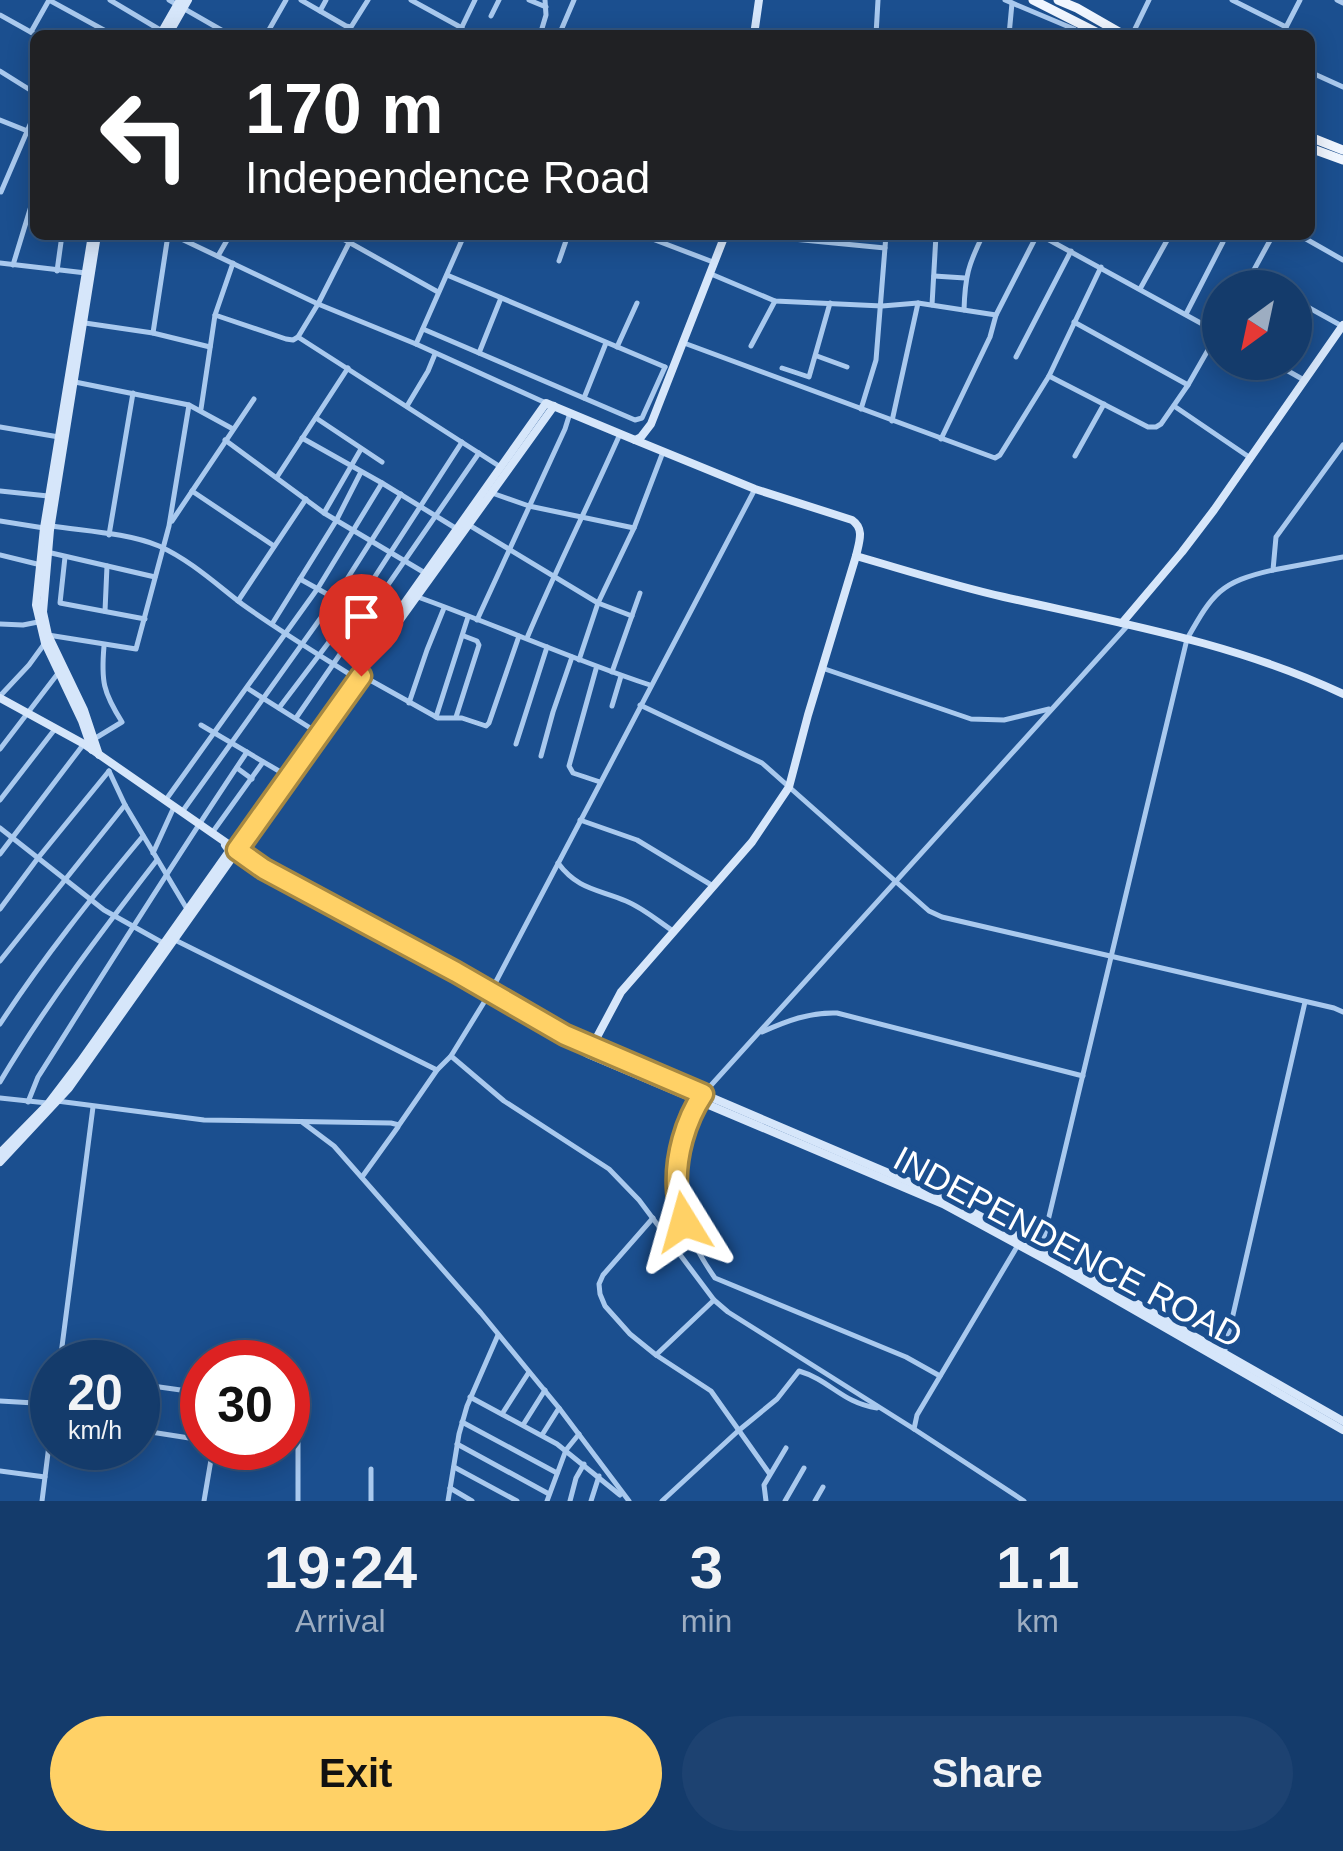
<!DOCTYPE html>
<style>
:root{--surface:#143b6b;--page:#1d4271;--text:#f1f3f6;--muted:#9dadc1;--line:#33557e;--accent:#ffd166}
body{margin:0;font-family:Arial,sans-serif;background:var(--page);color:var(--text);height:100vh;display:flex;flex-direction:column;font-size:38px;white-space:nowrap}
*{box-sizing:border-box;margin:0}
p{font-size:32px;color:var(--muted)}
.icon{flex:none;width:55px;height:55px;fill:none;stroke:currentColor;stroke-width:2;stroke-linecap:round;stroke-linejoin:round}
.map{position:relative;height:1501px;overflow:hidden}
.side{display:flex;flex-direction:column;background:var(--surface);flex:1}
.side>*{flex:none}
.banner{position:absolute;left:30px;top:30px;width:1285px;height:210px;border-radius:15px;box-shadow:0 5px 25px #0003,0 0 0 2px var(--line);background:#202124;color:#fff;overflow:hidden}
.needle{width:65px;rotate:213deg}
.tools{position:absolute;left:1202px;top:270px;display:grid;gap:20px}
.tools a{display:grid;place-items:center;width:110px;height:110px;border-radius:50%;background:var(--surface);box-shadow:0 5px 25px #0003,0 0 0 2px var(--line);font-size:50px}
.speed{position:absolute;left:30px;top:1340px;display:flex;gap:20px;font-size:50px;font-weight:700;text-align:center}
.speed>*{display:grid;place-content:center;width:130px;height:130px;border-radius:50%;background:var(--surface);box-shadow:0 5px 25px #0003,0 0 0 2px var(--line);line-height:1}
.speed small{font-size:25px;font-weight:400}
.speed .limit{border:15px solid #d22;background:#fff;color:#111}
.pin{position:absolute;display:grid;place-items:center;width:85px;height:85px;color:#fff;margin:-102px -42px;border-radius:50% 50% 50% 0;rotate:-45deg;box-shadow:0 0 10px #0007}
.pin .icon{rotate:45deg}
.me{position:absolute;width:110px;margin:-55px;rotate:352deg;stroke-linejoin:round;filter:drop-shadow(0 0 8px #0008)}
.turn{display:flex;align-items:center;gap:35px;height:210px;padding:0 50px;font-size:45px}
.turn .icon{width:130px;height:130px;stroke-width:2.5}
.turn b{display:block;font-size:70px;line-height:85px}
.eta{display:flex;justify-content:space-evenly;align-items:center;height:170px;text-align:center}
.eta b{font-size:60px;font-weight:800;line-height:70px}
.button{display:flex;gap:20px;margin-top:auto;padding:20px 50px}
.button a{flex:1;height:115px;border-radius:60px;background:var(--accent);color:#111;font-size:40px;font-weight:800;line-height:115px;text-align:center}
.button a+a{background:var(--page);color:var(--text)}
.map>svg:first-child{display:block}
.lines{fill:none;stroke-linecap:round;stroke-linejoin:round}
.street{stroke:#a9c9ee;stroke-width:5}
.secondary{stroke:#d6e6fa;stroke-width:8}
.primary{stroke:#f0f6ff;stroke-width:9}
.route-casing{stroke:#a68842;stroke-width:25}
.route{stroke:#ffd166;stroke-width:18}
.labels{text-anchor:middle;stroke-width:10;stroke-linejoin:round;paint-order:stroke}
.street-label{font-size:35px;fill:#fff;stroke:#1b4f8f}
</style>
<div class="map">
<svg width="1343" height="1501" viewBox="0 0 1343 1501">
<rect width="100%" height="100%" fill="#1b4f8f"/>
<g class="lines">
<!-- street -->
<g class="street">
<polyline points="110,0 162,31"/>
<polyline points="169,0 230,35"/>
<polyline points="301,0 346,26 351,27 368,0"/>
<polyline points="411,0 462,28"/>
<polyline points="529,0 546,7"/>
<polyline points="1005,0 1074,29"/>
<polyline points="1232,0 1286,27"/>
<polyline points="1337,0 1343,3"/>
<polyline points="320,11 326,0"/>
<polyline points="0,15 36,35"/>
<polyline points="491,16 499,0"/>
<polyline points="31,32 49,0 113,35"/>
<polyline points="266,35 286,0"/>
<polyline points="458,35 475,0"/>
<polyline points="540,35 546,15 545,0"/>
<polyline points="559,35 574,0"/>
<polyline points="876,35 878,0"/>
<polyline points="1009,35 1012,3"/>
<polyline points="1132,35 1149,0"/>
<polyline points="1282,35 1300,0"/>
<polyline points="0,71 35,93"/>
<polyline points="1310,72 1343,87"/>
<polyline points="0,120 35,134"/>
<polyline points="1,192 35,113"/>
<polyline points="173,235 318,304 416,344 546,403"/>
<polyline points="336,235 438,292"/>
<polyline points="642,235 713,262"/>
<polyline points="779,235 793,239 885,248"/>
<polyline points="1040,235 1217,332"/>
<polyline points="1299,235 1343,260"/>
<polyline points="218,256 230,235"/>
<polyline points="559,261 568,235"/>
<polyline points="0,263 86,273"/>
<polyline points="13,265 35,193"/>
<polyline points="57,271 62,235"/>
<polyline points="711,274 775,301 882,306 918,303 996,315"/>
<polyline points="447,275 665,367"/>
<polyline points="934,276 965,278"/>
<polyline points="1251,276 1273,288"/>
<polyline points="1244,288 1273,235"/>
<polyline points="1140,289 1170,235"/>
<polyline points="1295,300 1342,326"/>
<polyline points="932,305 936,235"/>
<path d="M964,310C965,277 968,265 983,235"/>
<polyline points="1186,314 1223,242"/>
<polyline points="215,315 286,339 293,340 298,337 499,466"/>
<polyline points="1074,322 1188,385"/>
<polyline points="85,323 153,333 210,347"/>
<polyline points="423,329 635,420 642,418 665,367"/>
<polyline points="153,333 168,235"/>
<polyline points="298,337 318,304 349,243"/>
<polyline points="684,343 995,458 1000,455 1049,376 1101,267"/>
<polyline points="416,344 462,240 458,235"/>
<polyline points="751,346 775,301"/>
<polyline points="617,347 637,303"/>
<polyline points="479,353 501,298"/>
<polyline points="817,356 847,367"/>
<polyline points="1016,357 1071,251"/>
<polyline points="1272,362 1304,380"/>
<polyline points="782,368 809,377 830,303"/>
<polyline points="1049,376 1148,427 1156,427 1161,424 1188,385 1220,329"/>
<polyline points="75,382 189,405 233,429"/>
<polyline points="584,398 606,343"/>
<polyline points="407,406 428,371 435,354"/>
<polyline points="1174,406 1249,457"/>
<polyline points="201,409 215,315 233,263"/>
<polyline points="861,409 876,360 886,235"/>
<polyline points="316,418 382,462"/>
<polyline points="892,421 918,303"/>
<polyline points="0,427 59,437"/>
<polyline points="302,438 382,483 457,529"/>
<polyline points="941,439 990,337 996,315 1037,235"/>
<polyline points="225,440 324,513 425,573"/>
<polyline points="1075,456 1104,404"/>
<polyline points="277,477 348,368"/>
<polyline points="0,491 48,496"/>
<polyline points="192,491 274,546"/>
<polyline points="492,493 529,506 634,528"/>
<polyline points="324,513 361,449"/>
<polyline points="0,521 44,528"/>
<polyline points="172,521 254,399"/>
<polyline points="469,525 598,603 632,616"/>
<path d="M52,526C85,531 128,533 159,546C190,560 216,584 242,604C278,630 316,653 354,677"/>
<polyline points="109,535 133,393"/>
<polyline points="47,552 155,577"/>
<polyline points="0,555 41,565"/>
<polyline points="65,557 60,603 145,619"/>
<polyline points="1273,570 1343,557"/>
<polyline points="300,579 388,628"/>
<path d="M415,596C494,624 571,659 650,685"/>
<polyline points="238,601 306,499"/>
<polyline points="105,611 107,566"/>
<polyline points="477,620 565,429 570,413"/>
<polyline points="0,624 23,625 38,622"/>
<polyline points="272,624 336,521 361,472"/>
<polyline points="48,635 136,649 169,526 189,405"/>
<path d="M527,638C556,569 590,502 620,434"/>
<polyline points="579,660 598,603 634,528 663,452"/>
<polyline points="822,668 971,719 1004,720 1049,709"/>
<polyline points="596,669 569,766 573,773 600,782"/>
<polyline points="612,672 640,593"/>
<polyline points="361,675 438,718 462,718 486,726 489,723 519,636"/>
<polyline points="247,688 315,731"/>
<polyline points="0,696 29,665 45,643"/>
<polyline points="409,703 427,650 444,608"/>
<polyline points="640,705 762,763 929,911 942,917 1334,1008 1343,1012"/>
<polyline points="612,706 621,676"/>
<polyline points="279,708 354,609 462,442"/>
<polyline points="436,717 468,617"/>
<polyline points="456,717 479,645 477,641 464,636"/>
<polyline points="296,718 479,453"/>
<polyline points="201,725 284,774"/>
<path d="M94,739L122,722C103,692 101,681 104,646"/>
<polyline points="516,744 547,647"/>
<polyline points="0,749 59,672"/>
<polyline points="541,756 553,712 572,657"/>
<polyline points="237,768 252,779"/>
<polyline points="109,771 125,805 187,909"/>
<polyline points="0,800 55,729"/>
<polyline points="165,801 318,588 382,483"/>
<polyline points="182,812 335,598 401,494"/>
<polyline points="580,820 637,840 713,886"/>
<polyline points="0,828 104,910 163,943"/>
<polyline points="212,833 263,762"/>
<polyline points="153,853 174,807"/>
<polyline points="0,854 83,745"/>
<path d="M558,863C578,890 598,889 626,901C643,908 658,921 673,931"/>
<polyline points="0,909 38,858 109,771"/>
<polyline points="173,939 437,1070"/>
<polyline points="0,961 125,805"/>
<path d="M0,1024C43,958 92,897 143,836"/>
<path d="M762,1032C786,1021 810,1012 837,1013L1083,1076"/>
<polyline points="451,1056 504,1101 609,1169 639,1200 714,1300 728,1312 914,1429 1024,1501"/>
<path d="M0,1082C46,1004 102,931 157,860"/>
<polyline points="704,1093 1129,624"/>
<polyline points="0,1098 47,1103"/>
<polyline points="57,1101 204,1120 391,1123 399,1125 437,1070 451,1056 491,991 755,489"/>
<path d="M28,1102L38,1077C107,968 175,859 247,752"/>
<path d="M698,1102C667,1170 672,1217 715,1278L906,1357L940,1376"/>
<polyline points="302,1122 334,1146 481,1313 559,1408 629,1501"/>
<polyline points="362,1177 398,1127"/>
<polyline points="653,1218 603,1275 599,1284 600,1294 605,1306 630,1334 656,1355 711,1391 769,1473"/>
<path d="M1041,1250L1187,639C1213,593 1220,582 1273,570L1276,537L1343,445"/>
<polyline points="1224,1354 1305,1002"/>
<polyline points="656,1355 714,1300"/>
<polyline points="60,1362 93,1107"/>
<polyline points="138,1384 202,1393"/>
<polyline points="470,1397 557,1444 620,1495"/>
<polyline points="0,1401 52,1404"/>
<polyline points="502,1414 529,1372"/>
<polyline points="462,1422 557,1473"/>
<polyline points="523,1425 545,1390"/>
<polyline points="914,1429 917,1415 1018,1245"/>
<polyline points="138,1430 202,1440"/>
<polyline points="542,1435 559,1408"/>
<polyline points="457,1444 549,1494"/>
<polyline points="454,1467 517,1501"/>
<polyline points="0,1471 45,1477"/>
<polyline points="450,1488 472,1501"/>
<polyline points="42,1501 52,1421"/>
<polyline points="204,1501 213,1448"/>
<polyline points="298,1501 298,1441 309,1405"/>
<polyline points="371,1501 371,1469"/>
<polyline points="448,1501 459,1434 467,1406 498,1335"/>
<polyline points="547,1501 566,1450 579,1434"/>
<polyline points="570,1501 576,1478 584,1464"/>
<polyline points="591,1501 599,1476"/>
<path d="M662,1501L738,1431L777,1399L799,1371C830,1380 842,1403 877,1408"/>
<polyline points="766,1501 764,1485 786,1448"/>
<polyline points="785,1501 804,1468"/>
<polyline points="815,1501 823,1487"/>
</g>
<!-- secondary -->
<g class="secondary">
<polyline points="160,35 180,0"/>
<polyline points="168,35 188,0"/>
<polyline points="754,35 759,0"/>
<polyline points="92,235 44,528 36,605 45,643 82,721 92,750"/>
<polyline points="97,235 50,530 43,612 48,635 84,710 99,755"/>
<path d="M856,556C905,570 955,586 1004,597C1119,623 1236,643 1343,694"/>
<polyline points="1122,623 1182,552 1214,510 1343,325"/>
<polyline points="397,624 554,406"/>
<polyline points="0,698 84,744 264,869 491,991 565,1035 945,1197 1041,1249 1343,1421"/>
<polyline points="225,845 233,856 261,875 488,997 588,1054 943,1204 1061,1268 1343,1430"/>
<path d="M589,1052L621,992L752,842L789,787L808,715L856,556C859,542 865,529 852,520L755,489L635,440"/>
<polyline points="0,1153 48,1104 80,1062 546,403 635,440 641,437 651,424 725,235"/>
<polyline points="0,1162 69,1088 317,738"/>
</g>
<!-- primary -->
<g class="primary">
<polyline points="1033,0 1102,35"/>
<polyline points="1058,0 1077,8 1124,35"/>
<polyline points="1310,137 1343,150"/>
<polyline points="1310,148 1343,160"/>
</g>
</g>
<g class="lines">
<defs>
<path id="route" d="M361,676L237,850L264,869L456,972L565,1035L703,1094C685,1121 675,1157 677,1189C677,1200 682,1211 684,1222"/>
</defs>
<!-- route casing -->
<use href="#route" class="route-casing"/>
<!-- route -->
<use href="#route" class="route"/>
</g>
<g class="labels">
<!-- street labels -->
<g class="street-label">
<text transform="translate(1068 1247) rotate(28)" y="12">INDEPENDENCE ROAD</text>
</g>
</g>
</svg>
<div class="tools">
<a><svg class="needle" viewBox="-14 -14 28 28"><path d="M0-13l5 13h-10z" fill="#e53935"/><path d="M0 13l5-13h-10z" fill="#9dadc1"/></svg></a>
</div>
<div class="speed"><div>20<small>km/h</small></div><div class="limit">30</div></div>
<div class="pin" style="left:361px;top:676px;background:#d93025"><svg class="icon" aria-label="arrive" viewBox="0 0 24 24"><path d="M6 21V4h12l-3 4 3 4H6"/></svg></div>
<svg class="me" style="left:684px;top:1222px" viewBox="-20 -20 40 40"><path d="M0-17L14 15 0 8-14 15z" fill="#ffd166" stroke="#fff" stroke-width="4"/></svg>
<div class="banner">
<div class="turn"><svg class="icon" aria-label="left" viewBox="0 0 24 24"><path d="M17 20v-9H6M10 6l-5 5 5 5"/></svg><div><b>170 m</b>Independence Road</div></div>
</div>
</div>
<section class="side">
<div class="eta">
<div><b>19:24</b><p>Arrival</p></div>
<div><b>3</b><p>min</p></div>
<div><b>1.1</b><p>km</p></div>
</div>
<div class="button"><a>Exit</a><a>Share</a></div>
</section>
